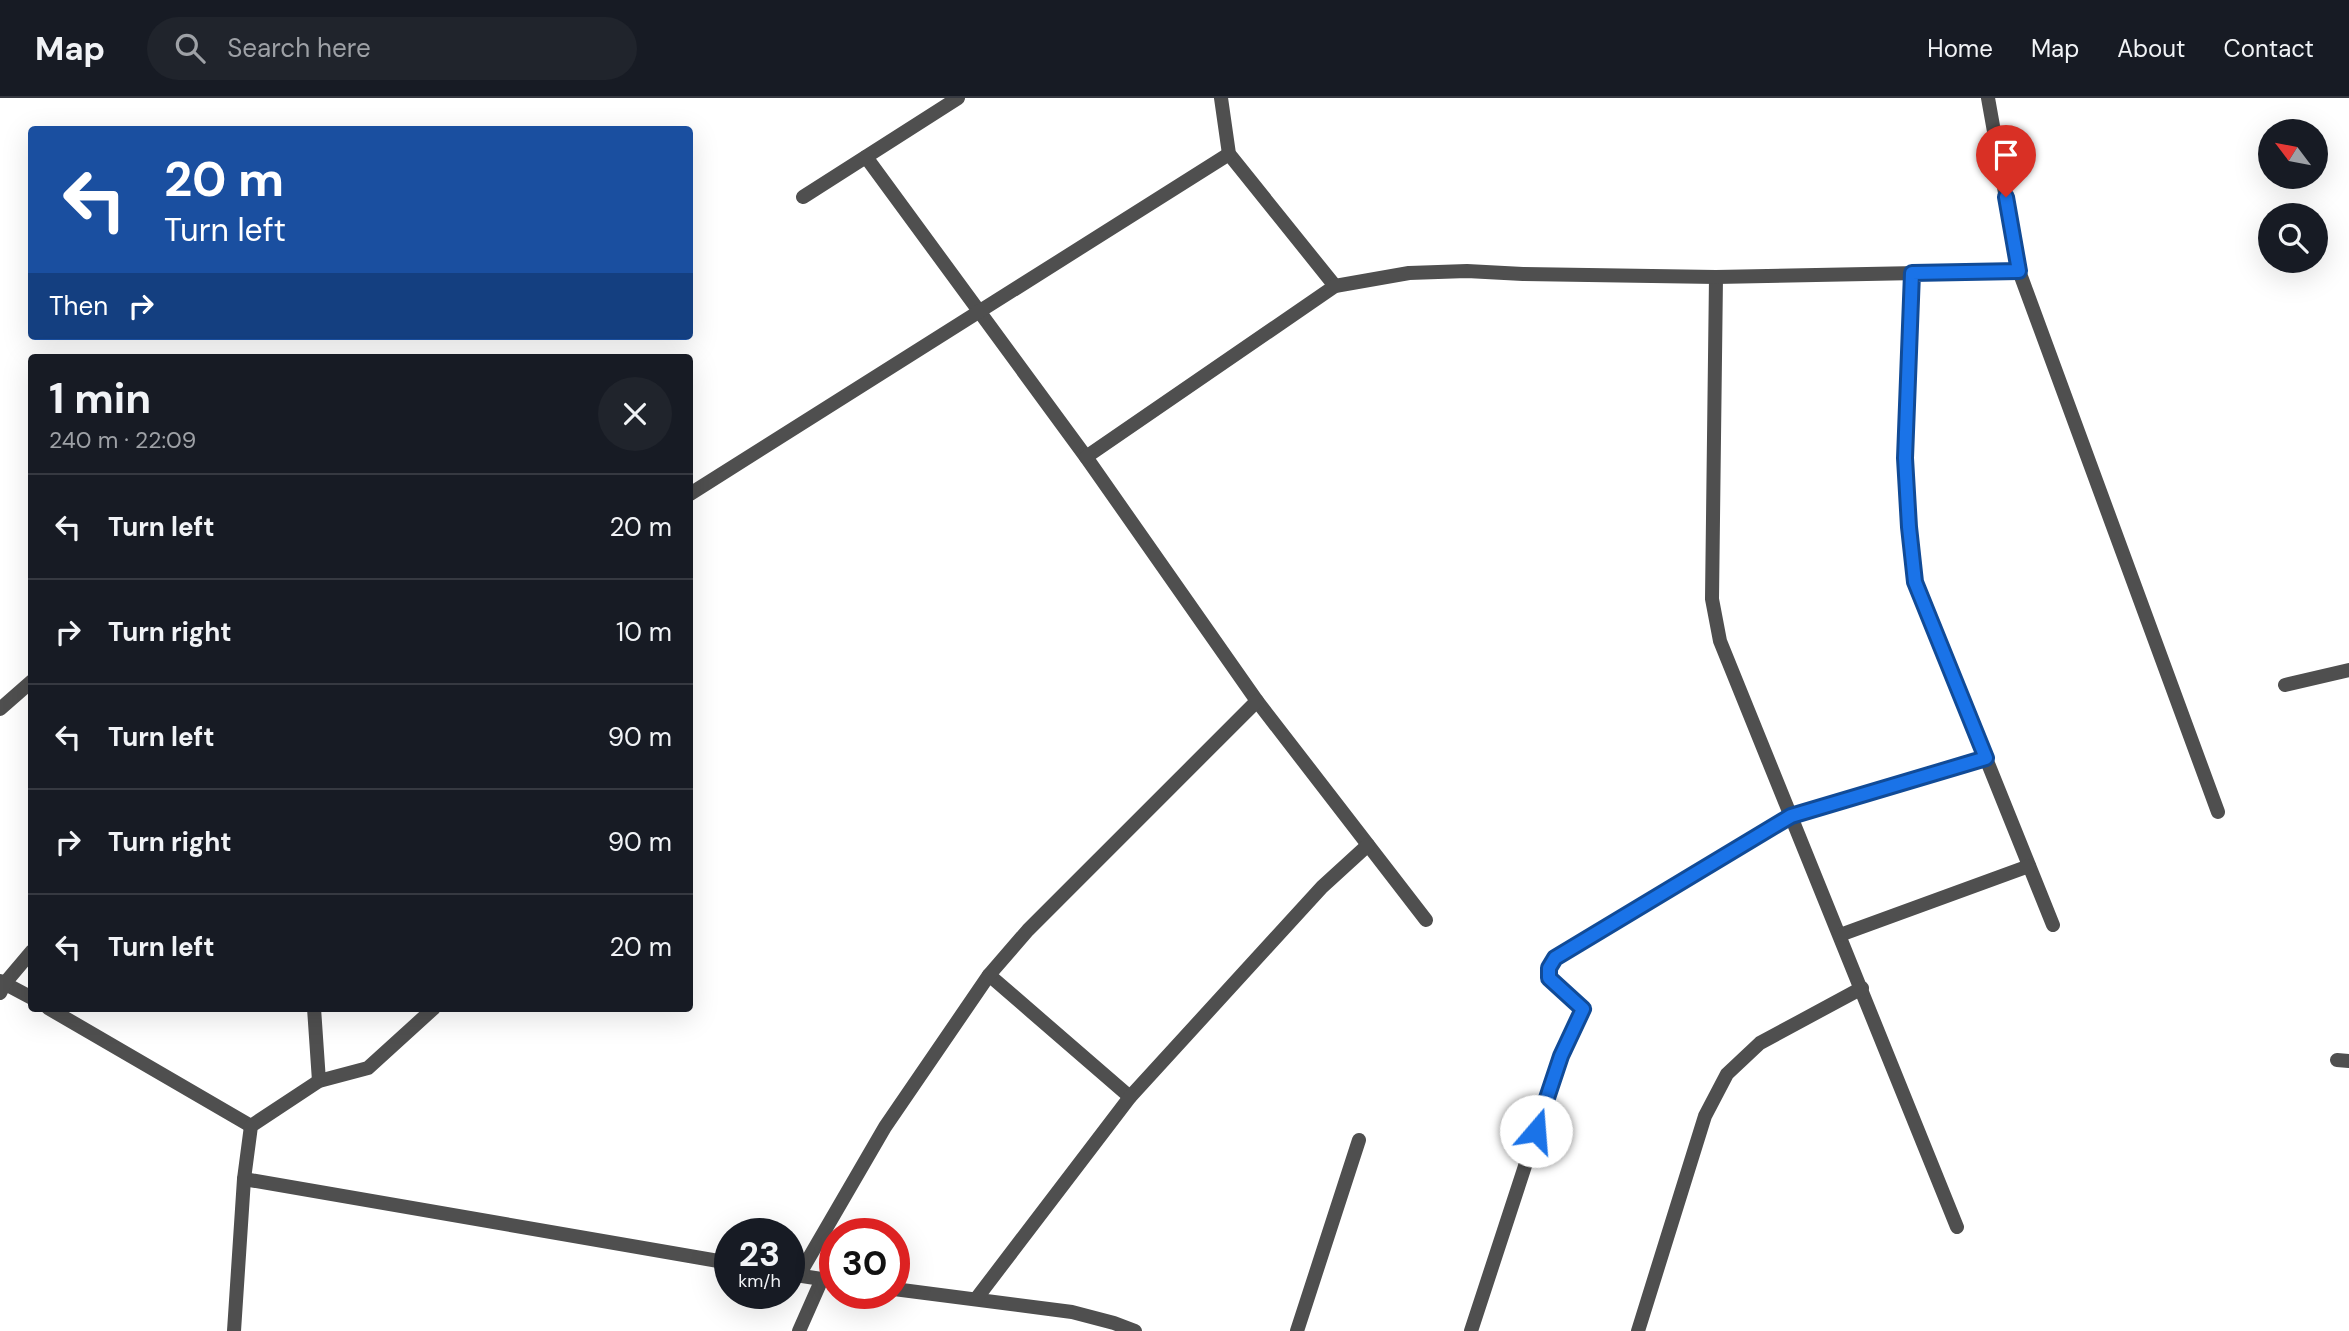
<!DOCTYPE html>
<meta charset="utf-8">
<style>
:root{--surface:#171b24;--page:#20242c;--text:#f1f3f6;--muted:#9ea1a6;--line:#363941}
body{margin:0;font-family:"DM Sans",sans-serif;background:var(--page);color:var(--text);height:100vh;display:flex;flex-direction:column;font-size:26px;white-space:nowrap}
*{box-sizing:border-box;margin:0}
p{font-size:23px;color:var(--muted)}
.icon{flex:none;width:38px;height:38px;fill:none;stroke:currentColor;stroke-width:2;stroke-linecap:round;stroke-linejoin:round}
.map{position:relative;flex:1;overflow:hidden}
.drawer{position:absolute;left:28px;top:256px;width:665px;height:658px;display:flex;flex-direction:column;background:var(--surface);border-radius:7px;box-shadow:0 7px 28px #0002}
.drawer>*{flex:none}
.banner{position:absolute;left:28px;top:28px;width:665px;height:214px;border-radius:7px;box-shadow:0 7px 28px #0002;background:#1a4fa0;color:#fff;overflow:hidden}
.needle{width:46px;rotate:302deg}
.tools{position:absolute;left:2258px;top:21px;display:grid;gap:14px}
.tools a{display:grid;place-items:center;width:70px;height:70px;border-radius:50%;background:var(--surface);box-shadow:0 7px 28px #0002;font-size:35px}
.speed{position:absolute;left:714px;top:1120px;display:flex;gap:14px;font-size:35px;font-weight:700;text-align:center}
.speed>*{display:grid;place-content:center;width:91px;height:91px;border-radius:50%;background:var(--surface);box-shadow:0 7px 28px #0002;line-height:1}
.speed small{font-size:18px;font-weight:400}
.speed .limit{border:10px solid #d22;background:#fff;color:#111}
.pin{position:absolute;display:grid;place-items:center;width:60px;height:60px;color:#fff;margin:-72px -30px;border-radius:50% 50% 50% 0;rotate:-45deg;box-shadow:0 0 7px #0007}
.pin .icon{rotate:45deg}
.me{position:absolute;width:77px;margin:-38px;rotate:18deg;stroke-linejoin:round;filter:drop-shadow(0 0 5px #0008)}
.turn{display:flex;align-items:center;gap:24px;height:147px;padding:0 21px;font-size:32px}
.turn .icon{width:91px;height:91px;stroke-width:2.5}
.turn b{display:block;font-size:49px;line-height:60px}
.then{display:flex;align-items:center;height:66px;padding:0 21px;background:#0003;gap:14px;font-size:26px}
.round{display:grid;place-items:center;flex:none;width:74px;height:74px;border-radius:37px;background:var(--page)}
.summary{display:flex;align-items:center;justify-content:space-between;height:119px;padding:0 21px}
h1{font-size:42px;font-weight:700;line-height:52px}
ul{padding:0;list-style:none}
li{display:flex;align-items:center;gap:21px;height:105px;padding:0 21px;border-top:2px solid var(--line)}
li div{flex:1}
li b{display:block;font-size:26px}
li em{font-style:normal}
header{display:flex;align-items:center;gap:42px;box-sizing:border-box;height:98px;padding:0 35px;background:var(--surface);border-bottom:2px solid var(--line)}
header strong{font-size:33px}
nav{display:flex;gap:38px;margin-inline-start:auto;font-size:24px}
.search{width:490px;height:63px;background:var(--page);display:flex;align-items:center;gap:18px;box-sizing:border-box;padding:0 24px;border-radius:38px;color:var(--muted);font-size:26px}
.map>svg:first-child{display:block}
.lines{fill:none;stroke-linecap:round;stroke-linejoin:round}
.lane{stroke:#4f4f4f;stroke-width:14}
.street{stroke:#4f4f4f;stroke-width:14}
.route-casing{stroke:#114b97;stroke-width:18}
.route{stroke:#1a73e8;stroke-width:12}
</style>
<header>
<strong>Map</strong>
<div class="search"><svg class="icon" aria-label="search" viewBox="0 0 24 24"><circle cx="10" cy="10" r="6"/><path d="M15 15l6 6"/></svg>Search here</div>
<nav><a>Home</a><a>Map</a><a>About</a><a>Contact</a></nav>
</header>
<div class="map">
<svg width="2349" height="1233" viewBox="0 0 2349 1233">
<rect width="100%" height="100%" fill="#fff"/>
<g class="lines">
<!-- lane -->
<polyline class="lane" points="2285,587 2349,572"/>
<!-- street -->
<g class="street">
<polyline points="1221,0 1229,56 1335,188"/>
<polyline points="1988,0 2019,173 2218,714"/>
<polyline points="866,59 1086,359 1257,603 1426,822"/>
<polyline points="803,99 958,0"/>
<polyline points="1912,175 1905,360 1909,429 1915,484 2053,827"/>
<polyline points="1716,179 1712,501 1720,543 1957,1129"/>
<polyline points="1086,359 1335,188 1409,175 1467,173 1523,176 1716,179 2019,173"/>
<polyline points="690,396 1229,56"/>
<polyline points="0,611 32,583"/>
<polyline points="1840,837 2029,768"/>
<polyline points="989,877 1130,999"/>
<polyline points="0,883 32,900"/>
<polyline points="0,895 5,885 32,853"/>
<polyline points="48,910 251,1028"/>
<polyline points="314,910 319,983"/>
<polyline points="2337,962 2349,963"/>
<polyline points="244,1081 730,1165"/>
<polyline points="789,1176 835,1183"/>
<polyline points="799,1177 885,1029 989,877 1028,832 1257,603"/>
<polyline points="894,1191 1072,1214 1114,1225 1135,1233"/>
<polyline points="976,1201 1130,999 1322,789 1368,747"/>
<polyline points="234,1233 244,1081 251,1028 319,983 368,970 434,910"/>
<polyline points="799,1233 822,1181"/>
<polyline points="1297,1233 1359,1042"/>
<polyline points="1471,1233 1561,958 1583,911 1549,880 1549,870 1555,860 1791,718 1986,660"/>
<polyline points="1638,1233 1705,1018 1727,976 1760,945 1862,890"/>
</g>
</g>
<g class="lines">
<defs>
<polyline id="route" points="1536,1033 1561,958 1583,911 1549,880 1549,870 1555,860 1791,718 1986,660 1915,484 1909,429 1905,360 1912,175 2019,173 2006,99"/>
</defs>
<!-- route casing -->
<use href="#route" class="route-casing"/>
<!-- route -->
<use href="#route" class="route"/>
</g>
</svg>
<div class="tools">
<a><svg class="needle" viewBox="-14 -14 28 28"><path d="M0-13l5 13h-10z" fill="#e53935"/><path d="M0 13l5-13h-10z" fill="#9ea1a6"/></svg></a>
<a><svg class="icon" aria-label="search" viewBox="0 0 24 24"><circle cx="10" cy="10" r="6"/><path d="M15 15l6 6"/></svg></a>
</div>
<div class="speed"><div>23<small>km/h</small></div><div class="limit">30</div></div>
<div class="pin" style="left:2006px;top:99px;background:#d93025"><svg class="icon" aria-label="arrive" viewBox="0 0 24 24"><path d="M6 21V4h12l-3 4 3 4H6"/></svg></div>
<svg class="me" style="left:1536px;top:1033px" viewBox="-20 -20 40 40"><circle r="19" fill="#fff"/><path d="M0-13L10 11 0 6-10 11z" fill="#1a73e8"/></svg>
<div class="banner">
<div class="turn"><svg class="icon" aria-label="left" viewBox="0 0 24 24"><path d="M17 20v-9H6M10 6l-5 5 5 5"/></svg><div><b>20 m</b>Turn left</div></div>
<div class="then">Then<svg class="icon" aria-label="right" viewBox="0 0 24 24"><path d="M7 20v-9h11M14 6l5 5-5 5"/></svg></div>
</div>
<section class="drawer">
<div class="summary"><div><h1>1 min</h1><p>240 m · 22:09</p></div><a class="round"><svg class="icon" aria-label="close" viewBox="0 0 24 24"><path d="M6 6l12 12M18 6L6 18"/></svg></a></div>
<ul>
<li><svg class="icon" aria-label="left" viewBox="0 0 24 24"><path d="M17 20v-9H6M10 6l-5 5 5 5"/></svg><div><b>Turn left</b></div><em>20 m</em></li>
<li><svg class="icon" aria-label="right" viewBox="0 0 24 24"><path d="M7 20v-9h11M14 6l5 5-5 5"/></svg><div><b>Turn right</b></div><em>10 m</em></li>
<li><svg class="icon" aria-label="left" viewBox="0 0 24 24"><path d="M17 20v-9H6M10 6l-5 5 5 5"/></svg><div><b>Turn left</b></div><em>90 m</em></li>
<li><svg class="icon" aria-label="right" viewBox="0 0 24 24"><path d="M7 20v-9h11M14 6l5 5-5 5"/></svg><div><b>Turn right</b></div><em>90 m</em></li>
<li><svg class="icon" aria-label="left" viewBox="0 0 24 24"><path d="M17 20v-9H6M10 6l-5 5 5 5"/></svg><div><b>Turn left</b></div><em>20 m</em></li>
</ul>
</section>
</div>
